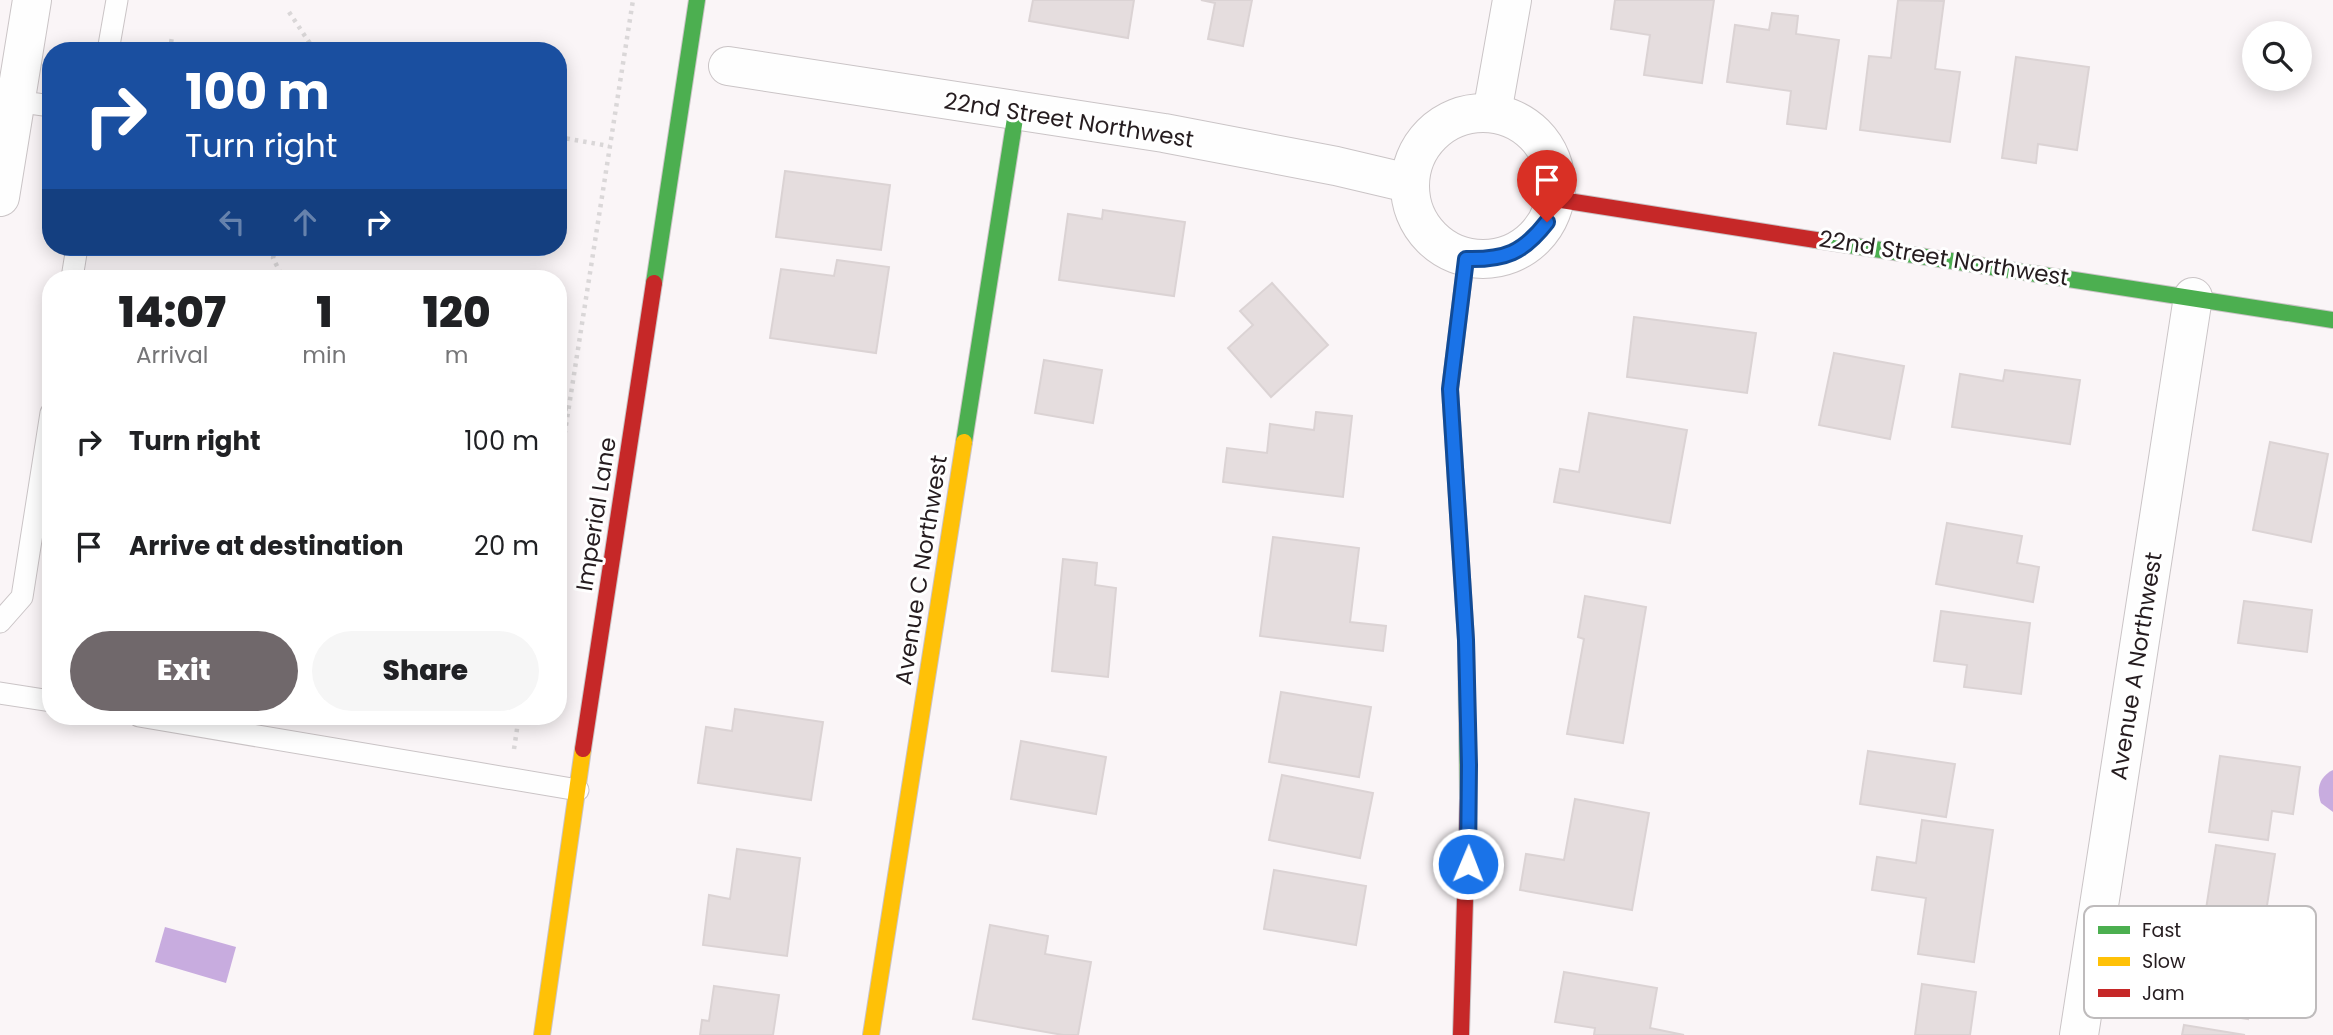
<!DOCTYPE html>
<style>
:root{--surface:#fff;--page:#f6f6f6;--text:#202124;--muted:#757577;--accent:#70686b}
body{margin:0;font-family:Poppins,sans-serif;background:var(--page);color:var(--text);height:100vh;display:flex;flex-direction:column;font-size:26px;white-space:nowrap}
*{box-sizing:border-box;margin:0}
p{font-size:23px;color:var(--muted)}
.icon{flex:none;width:38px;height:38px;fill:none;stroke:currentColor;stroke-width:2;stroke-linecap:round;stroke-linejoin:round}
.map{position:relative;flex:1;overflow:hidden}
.drawer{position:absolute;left:42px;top:270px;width:525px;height:455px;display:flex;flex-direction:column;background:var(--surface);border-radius:28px;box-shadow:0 4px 18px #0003}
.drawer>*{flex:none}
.banner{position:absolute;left:42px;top:42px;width:525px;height:214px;border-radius:28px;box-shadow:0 4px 18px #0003;background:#1a4fa0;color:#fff;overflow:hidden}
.buttons{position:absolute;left:2242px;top:21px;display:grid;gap:14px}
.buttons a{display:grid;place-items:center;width:70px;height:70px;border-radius:50%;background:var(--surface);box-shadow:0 4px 18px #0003;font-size:35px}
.pin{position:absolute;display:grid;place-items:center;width:60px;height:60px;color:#fff;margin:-72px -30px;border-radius:50% 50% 50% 0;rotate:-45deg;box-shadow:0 0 7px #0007}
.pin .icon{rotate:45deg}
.me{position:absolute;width:77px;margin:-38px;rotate:1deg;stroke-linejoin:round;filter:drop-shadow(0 0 5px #0008)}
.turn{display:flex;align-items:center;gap:24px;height:147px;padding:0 28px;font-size:32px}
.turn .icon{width:91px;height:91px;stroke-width:2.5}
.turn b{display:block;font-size:49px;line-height:60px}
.lanes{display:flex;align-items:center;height:66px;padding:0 28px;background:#0003;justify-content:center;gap:35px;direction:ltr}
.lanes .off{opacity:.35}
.eta{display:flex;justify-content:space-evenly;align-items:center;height:119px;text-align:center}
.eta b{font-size:42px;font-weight:800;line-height:49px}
.button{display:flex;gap:14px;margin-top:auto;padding:14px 28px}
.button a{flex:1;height:80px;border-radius:42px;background:var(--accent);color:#fff;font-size:28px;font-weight:800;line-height:80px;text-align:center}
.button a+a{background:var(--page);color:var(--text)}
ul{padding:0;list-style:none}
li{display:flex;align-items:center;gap:21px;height:105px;padding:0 28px}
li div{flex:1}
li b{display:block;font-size:26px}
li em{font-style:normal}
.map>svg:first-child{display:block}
.water{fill:#c8acdf}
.building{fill:#e5ddde;stroke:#dbd3d4;stroke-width:2}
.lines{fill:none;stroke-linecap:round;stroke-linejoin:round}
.lane-casing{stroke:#cac4c6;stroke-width:23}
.street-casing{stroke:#cac4c6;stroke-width:40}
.fast-casing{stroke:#cac4c6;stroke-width:18}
.slow-casing{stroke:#cac4c6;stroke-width:18}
.jam-casing{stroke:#cac4c6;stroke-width:18}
.path{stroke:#dad7d8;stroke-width:4.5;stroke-dasharray:3.5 5;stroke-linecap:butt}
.lane{stroke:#fefefe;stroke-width:21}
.street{stroke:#fefefe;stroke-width:38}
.fast{stroke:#4caf50;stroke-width:16}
.slow{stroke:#ffc107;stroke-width:16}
.jam{stroke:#c62828;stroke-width:16}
.route-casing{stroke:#114b97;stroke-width:18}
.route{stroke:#1a73e8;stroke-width:12}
.labels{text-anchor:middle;stroke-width:6;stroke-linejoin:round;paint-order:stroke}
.street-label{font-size:23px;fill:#251c1f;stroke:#fff}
.key{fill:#fff;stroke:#bebbbc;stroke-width:2}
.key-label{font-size:19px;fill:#251c1f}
</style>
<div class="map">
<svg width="2333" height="1035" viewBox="0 0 2333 1035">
<rect width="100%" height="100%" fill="#faf5f7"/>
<!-- water -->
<g class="water">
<path d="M2333,770V812L2321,803C2316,789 2319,777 2333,770Z"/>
<polygon points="165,927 236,947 226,983 155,962"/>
</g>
<!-- building -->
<g class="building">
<polygon points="1033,0 1134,0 1128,38 1029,21"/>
<polygon points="1201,0 1252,0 1243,46 1208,39 1215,3"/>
<polygon points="1615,0 1714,0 1702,83 1644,75 1650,35 1611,29"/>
<polygon points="1898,0 1944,1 1935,69 1960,72 1950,142 1860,130 1869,56 1891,58"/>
<polygon points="1772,13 1798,16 1796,34 1839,40 1826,129 1787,124 1791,91 1727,82 1735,25 1769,30"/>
<polygon points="2016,57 2089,67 2077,150 2038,144 2036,163 2002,158"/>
<polygon points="785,171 890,185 881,250 776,237"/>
<polygon points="1103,210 1185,222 1174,296 1059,280 1068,214 1102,219"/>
<polygon points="837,260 889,267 876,353 770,338 781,269 834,276"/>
<polygon points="1272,283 1328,345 1271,397 1228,348 1253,325 1240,311"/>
<polygon points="1634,317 1756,333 1747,393 1627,377"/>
<polygon points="1834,353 1904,366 1890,439 1819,425"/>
<polygon points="1044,360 1102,370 1093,423 1035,413"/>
<polygon points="2005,370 2080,380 2070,444 1952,427 1960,374 2003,381"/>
<polygon points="1316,412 1352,416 1343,497 1223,482 1227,448 1267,453 1270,424 1314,430"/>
<polygon points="1589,413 1687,430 1670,523 1554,502 1560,469 1579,472"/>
<polygon points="2270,442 2328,454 2311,542 2253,530"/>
<polygon points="1947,523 2022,536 2017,563 2039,567 2033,602 1936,584"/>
<polygon points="1273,537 1359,548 1350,622 1386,626 1383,651 1260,636"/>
<polygon points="1063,559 1097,563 1095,585 1116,588 1108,677 1052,671"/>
<polygon points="1585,596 1646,607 1623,743 1567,734 1584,639 1578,637"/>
<polygon points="2244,601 2312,610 2307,652 2238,643"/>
<polygon points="1941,611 2030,623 2021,694 1964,687 1967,665 1934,661"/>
<polygon points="1281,692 1371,707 1359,777 1269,762"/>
<polygon points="735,709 823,722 811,800 698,783 706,727 732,731"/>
<polygon points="1021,741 1106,757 1096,814 1011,799"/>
<polygon points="1868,751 1955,764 1946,817 1860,804"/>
<polygon points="2220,756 2300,767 2293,814 2272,811 2268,840 2209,832"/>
<polygon points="1282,775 1373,793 1360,858 1269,840"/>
<polygon points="1575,799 1649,813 1632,910 1520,890 1526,854 1564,860"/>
<polygon points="1922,820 1993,830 1974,962 1918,954 1926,898 1872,890 1877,857 1916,863"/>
<polygon points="2216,845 2275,854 2263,931 2204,922"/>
<polygon points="737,849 800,858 787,956 703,945 709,895 730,899"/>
<polygon points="1274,870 1366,886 1356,945 1264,929"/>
<polygon points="990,925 1048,936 1045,954 1091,962 1078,1035 1063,1035 973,1019"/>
<polygon points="2192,934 2298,949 2294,980 2254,974 2248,1019 2182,1009"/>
<polygon points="1564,972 1657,988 1650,1028 1684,1035 1594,1035 1595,1028 1555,1022"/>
<polygon points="1922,984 1976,992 1970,1035 1915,1035"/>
<polygon points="714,986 779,995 773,1035 700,1035 702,1020 709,1021"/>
<polygon points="2184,1025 2245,1035 2182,1035"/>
</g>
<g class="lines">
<defs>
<g id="lane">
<polyline points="108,51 117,0"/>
<polyline points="15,101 51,106"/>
<polyline points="72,278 77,247"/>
<polyline points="0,622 22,597 51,413"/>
<polyline points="0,693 51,701"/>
<polyline points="139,716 578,790"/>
</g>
<g id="street">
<polyline points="728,66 1164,133 1336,166 1408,183"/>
<circle cx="1483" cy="186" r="73"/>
<polyline points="1492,113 1512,0"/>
<polyline points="0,197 32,0"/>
<polyline points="2079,1035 2193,297"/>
</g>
<g id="fast">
<polyline points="1816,240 2333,320"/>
<polyline points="1466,259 1450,389 1466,640 1468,798"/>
<polyline points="654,283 697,0"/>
<polyline points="964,442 1016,112"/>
</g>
<g id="slow">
<polyline points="542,1035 583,749"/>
<polyline points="871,1035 964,442"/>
</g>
<g id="jam">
<polyline points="1555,199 1816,240"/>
<polyline points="583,749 654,283"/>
<polyline points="1461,1035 1468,798"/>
</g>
</defs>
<!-- lane casing -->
<use href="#lane" class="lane-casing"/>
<!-- street casing -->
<use href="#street" class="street-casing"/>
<!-- fast casing -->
<use href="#fast" class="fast-casing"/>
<!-- slow casing -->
<use href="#slow" class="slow-casing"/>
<!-- jam casing -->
<use href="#jam" class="jam-casing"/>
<!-- path -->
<g class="path">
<polyline points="289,12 315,51"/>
<polyline points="170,51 172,36"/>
<polyline points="301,51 311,44"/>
<polyline points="558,137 609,146"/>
<polyline points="276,247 273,258 283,278"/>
<polyline points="558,407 568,409"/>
<polyline points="558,476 633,0"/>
<polyline points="514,749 519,716"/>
</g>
<!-- lane -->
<use href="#lane" class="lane"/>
<!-- street -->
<use href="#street" class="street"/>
<!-- fast -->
<use href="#fast" class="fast"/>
<!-- slow -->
<use href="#slow" class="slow"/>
<!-- jam -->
<use href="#jam" class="jam"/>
</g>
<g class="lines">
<defs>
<path id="route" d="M1468,864L1469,765L1466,640L1450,389L1466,259C1505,260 1523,253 1547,222"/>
</defs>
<!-- route casing -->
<use href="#route" class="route-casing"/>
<!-- route -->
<use href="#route" class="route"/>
</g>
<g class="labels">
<!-- street labels -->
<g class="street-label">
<text transform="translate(1069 120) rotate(9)" y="8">22nd Street Northwest</text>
<text transform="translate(1944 258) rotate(9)" y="8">22nd Street Northwest</text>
<text transform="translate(596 514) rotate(-81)" y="8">Imperial Lane</text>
<text transform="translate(921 570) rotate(-81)" y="8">Avenue C Northwest</text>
<text transform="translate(2136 666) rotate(-81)" y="8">Avenue A Northwest</text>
</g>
</g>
<!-- legend -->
<rect x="2084" y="906" width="232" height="112" rx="10" class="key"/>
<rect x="2098" y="926" width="32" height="8" fill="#4caf50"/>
<rect x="2098" y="957" width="32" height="9" fill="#ffc107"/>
<rect x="2098" y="989" width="32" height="8" fill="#c62828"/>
<g class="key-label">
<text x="2142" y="937">Fast</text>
<text x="2142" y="968">Slow</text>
<text x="2142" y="1000">Jam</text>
</g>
</svg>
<div class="buttons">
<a><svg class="icon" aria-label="search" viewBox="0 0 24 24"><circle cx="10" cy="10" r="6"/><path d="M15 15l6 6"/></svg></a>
</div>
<div class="pin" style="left:1547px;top:222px;background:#d93025"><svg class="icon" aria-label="arrive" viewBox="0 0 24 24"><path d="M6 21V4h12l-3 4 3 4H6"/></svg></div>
<svg class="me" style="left:1468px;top:864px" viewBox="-20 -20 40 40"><circle r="17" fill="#1a73e8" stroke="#fff" stroke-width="3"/><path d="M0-11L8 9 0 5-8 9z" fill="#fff"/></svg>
<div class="banner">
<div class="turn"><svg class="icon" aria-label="right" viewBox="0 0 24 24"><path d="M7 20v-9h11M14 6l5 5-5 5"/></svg><div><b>100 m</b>Turn right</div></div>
<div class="lanes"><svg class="icon off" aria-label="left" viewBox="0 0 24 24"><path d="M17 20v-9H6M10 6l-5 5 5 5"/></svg><svg class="icon off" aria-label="ahead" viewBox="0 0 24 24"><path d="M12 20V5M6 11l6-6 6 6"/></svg><svg class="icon" aria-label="right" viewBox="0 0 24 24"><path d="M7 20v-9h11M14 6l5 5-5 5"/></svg></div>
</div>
<section class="drawer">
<div class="eta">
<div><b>14:07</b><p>Arrival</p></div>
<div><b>1</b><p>min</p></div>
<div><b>120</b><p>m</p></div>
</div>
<ul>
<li><svg class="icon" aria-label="right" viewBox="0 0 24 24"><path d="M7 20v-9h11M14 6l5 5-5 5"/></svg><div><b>Turn right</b></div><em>100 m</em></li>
<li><svg class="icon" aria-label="arrive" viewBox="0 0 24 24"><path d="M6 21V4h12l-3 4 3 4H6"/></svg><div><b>Arrive at destination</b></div><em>20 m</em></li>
</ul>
<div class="button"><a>Exit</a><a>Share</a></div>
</section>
</div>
